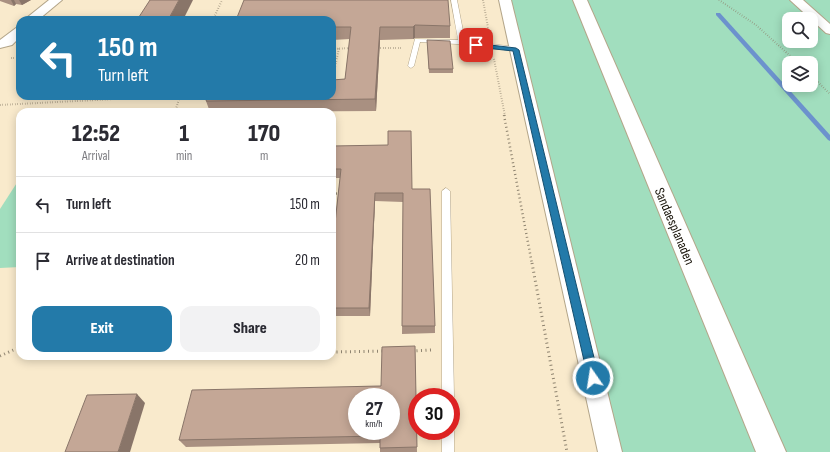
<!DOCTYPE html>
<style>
:root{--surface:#fff;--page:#f2f2f3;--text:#2b2b33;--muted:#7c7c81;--line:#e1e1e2;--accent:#237aa9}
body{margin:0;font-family:"Sofia Sans Condensed",sans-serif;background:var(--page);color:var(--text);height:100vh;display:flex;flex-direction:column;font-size:15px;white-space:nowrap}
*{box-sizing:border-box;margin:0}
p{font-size:13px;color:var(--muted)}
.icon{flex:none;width:22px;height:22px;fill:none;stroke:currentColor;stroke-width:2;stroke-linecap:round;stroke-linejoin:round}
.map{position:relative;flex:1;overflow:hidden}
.panel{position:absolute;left:16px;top:108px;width:320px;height:252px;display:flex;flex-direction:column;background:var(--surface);border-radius:12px;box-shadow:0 2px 10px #0003}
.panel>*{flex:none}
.hud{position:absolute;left:16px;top:16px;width:320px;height:84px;border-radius:12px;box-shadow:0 2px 10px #0003;background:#237aa9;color:#fff;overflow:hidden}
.controls{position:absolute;left:782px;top:12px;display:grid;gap:8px}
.controls a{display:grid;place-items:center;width:36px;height:36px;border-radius:8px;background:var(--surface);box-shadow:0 2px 10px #0003;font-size:20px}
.speed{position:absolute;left:348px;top:388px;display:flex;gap:8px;font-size:20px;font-weight:700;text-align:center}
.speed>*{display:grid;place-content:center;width:52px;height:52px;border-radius:50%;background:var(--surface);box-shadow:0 2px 10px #0003;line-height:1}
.speed small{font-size:10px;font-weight:400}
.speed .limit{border:6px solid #d22;background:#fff;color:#111}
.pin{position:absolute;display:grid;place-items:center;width:34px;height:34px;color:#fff;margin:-17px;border-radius:8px;box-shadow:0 2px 6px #0006}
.me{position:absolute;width:44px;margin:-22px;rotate:347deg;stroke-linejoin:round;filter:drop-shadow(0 0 3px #0008)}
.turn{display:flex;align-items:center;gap:14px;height:84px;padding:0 16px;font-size:18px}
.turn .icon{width:52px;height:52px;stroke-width:2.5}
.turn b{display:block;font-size:28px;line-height:34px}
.eta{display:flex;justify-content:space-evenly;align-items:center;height:68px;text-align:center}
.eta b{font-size:24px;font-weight:800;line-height:28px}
.action{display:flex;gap:8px;margin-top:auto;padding:8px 16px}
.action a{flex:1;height:46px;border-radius:12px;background:var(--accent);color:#fff;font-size:16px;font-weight:800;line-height:46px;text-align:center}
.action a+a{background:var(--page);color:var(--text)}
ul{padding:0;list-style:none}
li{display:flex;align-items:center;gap:12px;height:56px;padding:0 16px;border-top:1px solid var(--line)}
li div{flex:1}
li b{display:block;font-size:15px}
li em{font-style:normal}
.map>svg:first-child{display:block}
.green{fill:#a1debe;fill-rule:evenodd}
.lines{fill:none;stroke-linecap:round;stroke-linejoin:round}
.stream{fill:#6c92cd;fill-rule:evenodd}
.lane-casing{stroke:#b3a589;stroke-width:1}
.street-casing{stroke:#b3a589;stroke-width:2}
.secondary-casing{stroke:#b3a589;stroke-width:2}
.path-far2{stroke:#8f8470;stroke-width:2;stroke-dasharray:0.5 2;stroke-linecap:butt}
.path-far1{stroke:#8f8470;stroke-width:2.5;stroke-dasharray:1 3;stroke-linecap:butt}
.path{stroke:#8f8470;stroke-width:3;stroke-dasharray:1 3.5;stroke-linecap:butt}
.lane{fill:#fff;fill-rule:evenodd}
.street{fill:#fff;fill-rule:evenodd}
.secondary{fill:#fff;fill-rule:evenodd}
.wall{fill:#a99081}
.shaded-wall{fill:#897569}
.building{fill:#c4a796;stroke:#897569;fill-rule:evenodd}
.route{fill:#237aa9;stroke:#174f6e}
.labels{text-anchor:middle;stroke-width:3.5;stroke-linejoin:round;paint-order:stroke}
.street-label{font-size:14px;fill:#151006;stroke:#fff}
</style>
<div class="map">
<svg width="830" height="452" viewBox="0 0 830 452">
<rect width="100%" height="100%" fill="#f9eacc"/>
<!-- green -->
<g class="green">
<path d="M505,0H830V452H610ZM789,19H811V41H789ZM789,63H811V85H789Z"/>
<polygon points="20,178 20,267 0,268 0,209"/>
</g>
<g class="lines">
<!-- stream -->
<polygon class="stream" points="716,13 720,13 830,135 830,141 828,140 716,15"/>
<defs>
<g id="lane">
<polygon points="451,0 457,0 465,41 516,47 519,49 518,50 457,44 420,42 414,66 411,68 409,67 408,66 415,39 458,40"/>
<polygon points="446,188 450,191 454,397 451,401 451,397 442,397 442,191"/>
<polygon points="451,426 454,431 454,452 442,452 442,431 451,431"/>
</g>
<g id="street">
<polygon points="49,0 62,0 38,20 24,20"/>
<polygon points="499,0 511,0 622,452 598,452"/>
<polygon points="790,0 803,0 830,24 830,34 826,33"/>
<polygon points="20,27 20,37 12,45 0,48 0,40 16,28"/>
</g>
<polygon id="secondary" points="573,0 587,0 786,452 756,452"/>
</defs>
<!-- lane casing -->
<use href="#lane" class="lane-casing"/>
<!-- street casing -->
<use href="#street" class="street-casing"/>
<!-- secondary casing -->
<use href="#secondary" class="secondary-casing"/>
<!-- path-far2 -->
<g class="path-far2">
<polyline points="483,0 489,33"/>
<polyline points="719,0 756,25 798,63"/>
<polyline points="213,20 222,0"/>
<polyline points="378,48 401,48"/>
<polyline points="332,49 351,48"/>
<polyline points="11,58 20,58"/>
<polyline points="494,59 505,116"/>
<polyline points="811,75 830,94"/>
<polyline points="332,81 339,48"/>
<polyline points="0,105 172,96"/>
<polyline points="175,112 180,96"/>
</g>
<!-- path-far1 -->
<g class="path-far1">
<polyline points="504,115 532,264"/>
<polyline points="332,194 341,193"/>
</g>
<!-- path -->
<g class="path">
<polyline points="532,263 567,452"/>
<polyline points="412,351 431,350"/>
<polyline points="332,352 385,351"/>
<polyline points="0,356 20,347"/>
</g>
<!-- lane -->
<use href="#lane" class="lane"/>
<!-- street -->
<use href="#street" class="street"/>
<!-- secondary -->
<use href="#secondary" class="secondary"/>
</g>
<!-- wall -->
<g class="wall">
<polygon points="0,0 31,0 22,5 16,4 14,6 0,1"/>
<polygon points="332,20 450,26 450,38 415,38 413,39 380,40 376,111 210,112 206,101 345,79 350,39 332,40"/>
<polygon points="427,40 453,69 453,73 429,73"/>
<polygon points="332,146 412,189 435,326 435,333 402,334 403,202 375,201 370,316 332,316 332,250 340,178 332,178"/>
<polygon points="415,346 417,452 380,452 380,443 186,447 179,440 381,386"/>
</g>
<!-- shaded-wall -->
<g class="shaded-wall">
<polygon points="11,0 14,0 16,4 14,6"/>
<polygon points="19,0 31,0 22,5"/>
<polygon points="179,0 193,0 183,20 168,20"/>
<polygon points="415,25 415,38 413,39 413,27"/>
<polygon points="380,27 380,40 376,111 375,99"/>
<polygon points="375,193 375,201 370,316 369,308"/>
<polygon points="137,394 145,403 130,452 118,452"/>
</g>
<!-- building -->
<g class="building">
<polygon points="150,0 179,0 168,20 137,20"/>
<polygon points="244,0 448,0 450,26 415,25 413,27 380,27 375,99 206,101 208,96 332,96 332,80 345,79 351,27 332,27 332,20 236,20"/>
<polygon points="427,40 450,41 453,69 429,69"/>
<polygon points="388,131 411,131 412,189 430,189 435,326 402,326 403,193 375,193 369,308 332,308 332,250 341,169 332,169 332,146 388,145"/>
<path d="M415,346L417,447L380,448V436L179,440L192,390L381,386L382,347ZM357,397H391V431H357Z"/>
<polygon points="137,394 118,452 65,452 87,395"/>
</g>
<!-- route -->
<polygon class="route" points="473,43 516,48 519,50 599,378 597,381 593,383 589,381 588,378 513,51 476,47 473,46"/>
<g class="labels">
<!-- street labels -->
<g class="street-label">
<text transform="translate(675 226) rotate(67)" y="5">Sandaesplanaden</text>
</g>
</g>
</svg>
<div class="controls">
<a><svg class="icon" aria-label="search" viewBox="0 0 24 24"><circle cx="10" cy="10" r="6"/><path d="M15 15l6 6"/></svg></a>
<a><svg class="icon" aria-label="layers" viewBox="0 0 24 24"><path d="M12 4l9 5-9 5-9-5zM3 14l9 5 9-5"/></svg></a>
</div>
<div class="speed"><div>27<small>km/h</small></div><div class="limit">30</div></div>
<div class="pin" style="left:476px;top:45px;background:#d93025"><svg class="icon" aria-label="arrive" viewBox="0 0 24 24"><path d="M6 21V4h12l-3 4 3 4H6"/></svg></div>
<svg class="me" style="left:593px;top:378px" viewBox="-20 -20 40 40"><circle r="17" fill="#237aa9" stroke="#fff" stroke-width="3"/><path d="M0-11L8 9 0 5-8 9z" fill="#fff"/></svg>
<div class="hud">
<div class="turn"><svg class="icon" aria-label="left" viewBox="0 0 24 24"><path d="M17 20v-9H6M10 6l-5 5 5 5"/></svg><div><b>150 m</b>Turn left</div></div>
</div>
<section class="panel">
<div class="eta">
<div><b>12:52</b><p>Arrival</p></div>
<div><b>1</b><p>min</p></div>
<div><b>170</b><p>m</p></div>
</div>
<ul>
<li><svg class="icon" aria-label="left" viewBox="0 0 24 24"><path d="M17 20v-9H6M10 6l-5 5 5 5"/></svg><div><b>Turn left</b></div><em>150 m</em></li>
<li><svg class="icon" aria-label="arrive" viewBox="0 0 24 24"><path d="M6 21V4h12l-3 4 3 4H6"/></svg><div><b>Arrive at destination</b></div><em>20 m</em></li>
</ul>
<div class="action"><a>Exit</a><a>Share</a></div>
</section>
</div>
